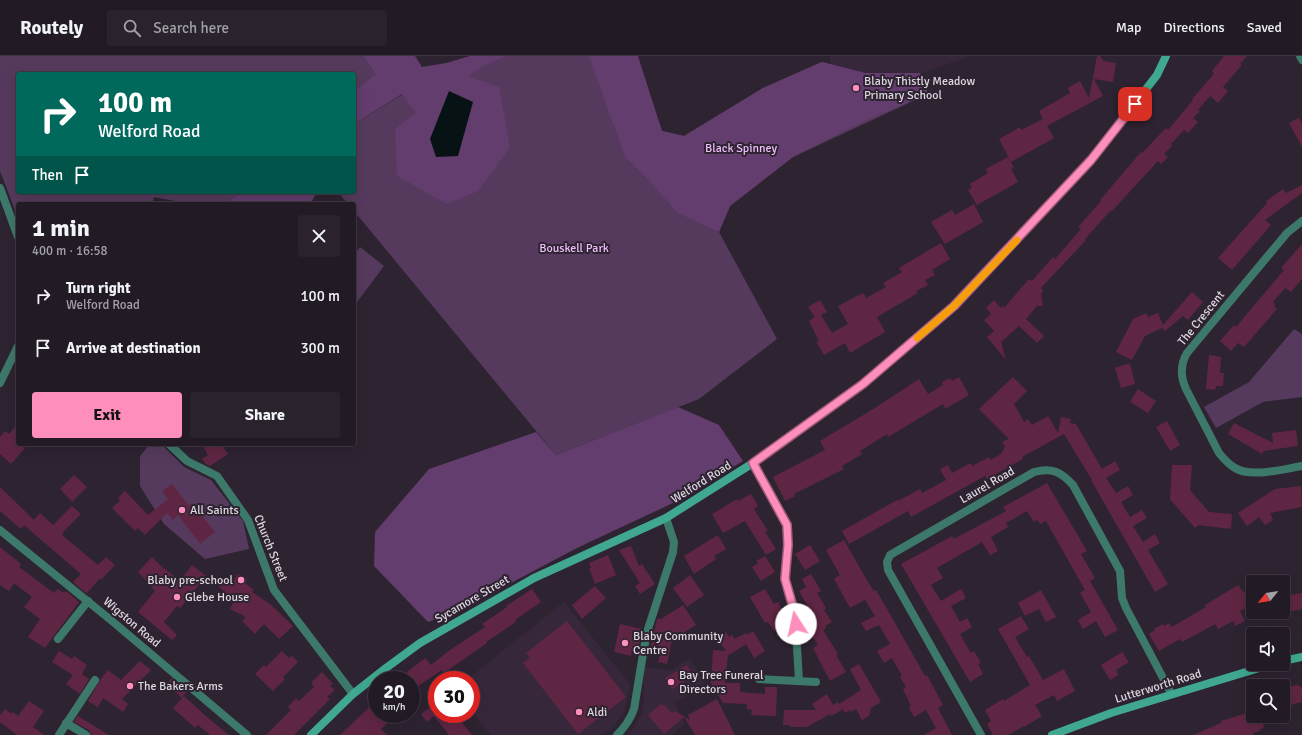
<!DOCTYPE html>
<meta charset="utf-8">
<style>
:root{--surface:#221a25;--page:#2a232d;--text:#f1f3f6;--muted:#a2a1a7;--line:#3f3842;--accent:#fe8ebc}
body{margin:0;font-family:Signika,sans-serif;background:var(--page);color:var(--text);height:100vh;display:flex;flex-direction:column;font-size:15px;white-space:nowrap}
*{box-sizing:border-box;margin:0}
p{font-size:13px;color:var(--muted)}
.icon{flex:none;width:22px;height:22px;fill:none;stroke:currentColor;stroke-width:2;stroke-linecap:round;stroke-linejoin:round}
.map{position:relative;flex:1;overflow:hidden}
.sheet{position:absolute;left:16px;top:146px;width:340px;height:244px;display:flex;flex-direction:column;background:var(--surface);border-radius:4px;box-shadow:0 4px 16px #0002,0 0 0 1px var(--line)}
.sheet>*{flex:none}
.top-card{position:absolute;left:16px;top:16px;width:340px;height:122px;border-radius:4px;box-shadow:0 4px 16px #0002,0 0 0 1px var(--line);background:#00695c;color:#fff;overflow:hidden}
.needle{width:26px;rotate:240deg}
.buttons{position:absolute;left:1246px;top:519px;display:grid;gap:8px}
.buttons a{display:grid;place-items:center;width:44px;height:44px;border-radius:4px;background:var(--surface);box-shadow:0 4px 16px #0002,0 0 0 1px var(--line);font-size:20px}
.speed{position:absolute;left:368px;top:615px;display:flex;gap:8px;font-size:20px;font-weight:700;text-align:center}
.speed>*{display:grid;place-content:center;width:52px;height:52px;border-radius:50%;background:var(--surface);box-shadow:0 4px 16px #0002,0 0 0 1px var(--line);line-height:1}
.speed small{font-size:10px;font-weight:400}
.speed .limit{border:6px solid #d22;background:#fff;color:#111}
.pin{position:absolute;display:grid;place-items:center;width:34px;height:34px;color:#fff;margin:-17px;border-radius:8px;box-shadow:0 2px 6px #0006}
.me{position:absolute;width:44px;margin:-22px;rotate:350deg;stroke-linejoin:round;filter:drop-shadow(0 0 3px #0008)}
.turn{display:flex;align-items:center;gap:14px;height:84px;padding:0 16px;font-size:18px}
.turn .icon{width:52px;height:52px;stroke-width:2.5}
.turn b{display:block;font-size:28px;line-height:34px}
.then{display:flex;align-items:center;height:38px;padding:0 16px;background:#0003;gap:8px;font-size:15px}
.round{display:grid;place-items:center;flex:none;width:42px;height:42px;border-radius:4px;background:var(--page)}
.summary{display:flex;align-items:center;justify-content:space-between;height:68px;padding:0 16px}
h1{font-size:24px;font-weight:700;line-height:30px}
.button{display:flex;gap:8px;margin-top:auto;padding:8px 16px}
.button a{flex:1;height:46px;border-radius:4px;background:var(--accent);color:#111;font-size:16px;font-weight:700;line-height:46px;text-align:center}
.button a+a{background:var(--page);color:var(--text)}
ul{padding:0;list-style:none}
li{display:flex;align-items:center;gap:12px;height:52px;padding:0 16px}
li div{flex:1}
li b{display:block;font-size:15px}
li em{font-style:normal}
header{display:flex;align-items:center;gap:24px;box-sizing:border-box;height:56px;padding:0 20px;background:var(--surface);border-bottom:1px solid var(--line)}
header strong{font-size:19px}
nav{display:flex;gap:22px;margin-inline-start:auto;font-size:14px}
.search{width:280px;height:36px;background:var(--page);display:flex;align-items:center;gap:10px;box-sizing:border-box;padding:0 14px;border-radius:4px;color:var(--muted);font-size:15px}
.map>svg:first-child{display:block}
.built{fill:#37273b}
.green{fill:#563a5d}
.forest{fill:#633d6d}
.water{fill:#061213}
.building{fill:#5f2643}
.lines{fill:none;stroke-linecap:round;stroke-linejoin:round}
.street{stroke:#3d796a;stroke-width:8}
.secondary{stroke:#40a890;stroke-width:8}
.route-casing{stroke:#a55c7a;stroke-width:10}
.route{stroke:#fe8ebc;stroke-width:7}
.slow{stroke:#f59e0b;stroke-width:7}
.poi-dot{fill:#fe8ebc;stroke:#2e2331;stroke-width:1.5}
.labels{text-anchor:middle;stroke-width:4;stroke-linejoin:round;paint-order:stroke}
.poi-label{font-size:12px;fill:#ded7e0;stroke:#2e2331;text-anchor:start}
.park-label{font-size:12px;fill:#efbffb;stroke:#2e2331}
.street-label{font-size:12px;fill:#ded7e0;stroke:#2e2331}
</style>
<header>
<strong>Routely</strong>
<div class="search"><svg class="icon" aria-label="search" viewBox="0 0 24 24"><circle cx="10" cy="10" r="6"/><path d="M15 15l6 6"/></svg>Search here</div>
<nav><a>Map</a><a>Directions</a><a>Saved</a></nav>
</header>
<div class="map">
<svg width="1302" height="679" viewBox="0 0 1302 679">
<rect width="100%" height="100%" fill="#2e2331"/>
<!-- built -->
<g class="built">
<polygon points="830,0 971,0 836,46"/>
<polygon points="564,546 630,628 627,644 624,656 618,665 611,673 599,679 491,679 471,655 471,624 466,624"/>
<polygon points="690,602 705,628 674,647 685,667 672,679 627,679 633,673 641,660 644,645 644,611 672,614"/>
</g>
<!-- green -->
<g class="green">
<polygon points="0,0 363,0 375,18 354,35 354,18 18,18 18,136 244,136 222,148 191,148 154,141 152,148 18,148 18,162 0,115"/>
<polygon points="482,0 636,0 662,75 684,80 763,32 822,6 865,17 920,17 928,38 793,101 730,150 719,176 777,283 699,343 556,399 354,155 354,148 348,148 338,136 354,136 354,68 408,35"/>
<polygon points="360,191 384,210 354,250 354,199"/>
<polygon points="1294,273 1302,278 1302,341 1263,346 1216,372 1204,351 1249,326"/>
<polygon points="150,388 161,388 184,411 211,424 243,465 249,493 205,503 164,468 140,430 140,400"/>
</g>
<!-- forest -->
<g class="forest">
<polygon points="363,0 415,0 422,11 446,7 470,0 506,0 483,10 469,20 499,31 510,91 478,135 447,148 397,120 395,73 416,57 402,38 354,68 354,35 375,18"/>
<polygon points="589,0 638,0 662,75 684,80 763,32 822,6 865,17 920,17 928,38 860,67 793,101 730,150 719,176 678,157 643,118 625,101"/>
<polygon points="244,136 317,136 310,148 222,148"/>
<polygon points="678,351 719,369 743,405 673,447 577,492 454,557 428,566 374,510 375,476 429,413 536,376 556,399"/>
</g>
<!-- water -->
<polygon class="water" points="449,35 473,46 458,100 436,101 430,83"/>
<!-- building -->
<g class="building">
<polygon points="1097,0 1100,0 1104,5 1116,7 1113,26 1094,23 1103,40 1047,70 1054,82 1011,106 999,83 1020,71 1021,74 1043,63 1039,55 1070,37 1068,32 1080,25 1089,42"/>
<polygon points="1224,0 1247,0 1240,8 1242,9 1223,31 1228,35 1218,47 1210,40 1198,54 1200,55 1193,62 1198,66 1188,77 1184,74 1171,88 1172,90 1164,98 1168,101 1161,108 1158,105 1112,155 1111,154 1085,183 1086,184 1041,232 1043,235 1041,238 1043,250 1037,250 1026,263 1044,280 1037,287 1019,270 1001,286 1006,304 987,281 994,275 984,264 991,258 986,252 994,244 1001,252 1003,250 1004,252 1029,223 1032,225 1053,201 1055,203 1081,173 1078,171 1101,145 1100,144 1141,96 1142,97 1166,72 1168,74 1193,44 1192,43 1214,18 1212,15"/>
<polygon points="1299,62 1302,67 1302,91 1289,67"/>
<polygon points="1008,101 1014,112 1011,113 1018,126 977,149 968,134 972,132 970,128 988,117 986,113"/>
<polygon points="1302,129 1302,137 1265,164 1271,169 1232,214 1218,202 1267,147 1266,145 1283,133 1286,137"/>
<polygon points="974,148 983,166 945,188 931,166 952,154 955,159"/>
<polygon points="941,187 950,203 932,214 935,219 925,224 928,229 916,235 918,237 877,261 885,276 850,297 845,287 824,299 816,286 819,285 809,265 815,261 808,251 820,244 827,256 821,259 832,277 848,268 838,250 863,237 866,242 886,231 883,227 902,216 899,212"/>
<polygon points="1302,188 1302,223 1291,236 1285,232 1273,246 1275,248 1274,250 1277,253 1244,291 1238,287 1231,295 1220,285 1234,269 1236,271 1251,253 1284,214 1281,212"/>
<polygon points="1192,236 1203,246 1188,264 1183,260 1165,275 1162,272 1145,280 1132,304 1116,296 1133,263 1146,257 1148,261 1158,257 1163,269"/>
<polygon points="1209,299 1221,301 1220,317 1224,317 1223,330 1216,330 1215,334 1206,333"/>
<polygon points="1130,307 1135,328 1121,332 1115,312"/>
<polygon points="959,321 969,339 945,353 943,348 888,381 887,378 860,395 862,398 842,410 844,413 794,438 795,440 785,445 773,421 825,394 820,385 875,352 919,323 928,338 943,329 942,326 950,322 952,325"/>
<polygon points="1013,321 1027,335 1014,348 1024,366 1028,363 1032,369 1048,360 1058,377 1061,361 1071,363 1070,367 1076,368 1102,413 1115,405 1120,414 1106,422 1116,437 1128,430 1133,439 1121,446 1130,461 1142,454 1147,462 1133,470 1143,486 1155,478 1160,487 1148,494 1168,528 1155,536 1091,424 1092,424 1064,378 1022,401 1023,403 987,423 985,420 911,461 908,455 849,488 842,475 897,444 898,445 920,433 922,437 946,424 940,413 948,409 952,417 971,407 972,410 989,401 990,404 1001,398 1005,391 1002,386 1009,383 979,353"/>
<polygon points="1138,333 1156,345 1148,357 1130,346"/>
<polygon points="1167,365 1180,389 1170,395 1156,371"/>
<polygon points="18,367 18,388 20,388 25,392 11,408 0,398 0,381 5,375 9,378"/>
<polygon points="1234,367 1273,387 1272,377 1296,374 1298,390 1264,395 1262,398 1228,378"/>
<polygon points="209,388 221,388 228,398 210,410 206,408 202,403 208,399 204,392"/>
<polygon points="1172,409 1192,409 1190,434 1209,456 1232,458 1231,473 1198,469 1195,472 1170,443"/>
<polygon points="74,419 87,431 72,446 60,433"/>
<polygon points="1047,427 1087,495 1081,498 1095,522 1090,525 1118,574 1105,581 1096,565 1083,573 1078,564 1091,556 1080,537 1085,534 1046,465 1040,468 1037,464 1034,466 1027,455 1006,467 1008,471 991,481 998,495 990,499 982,486 937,512 943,522 931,529 941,545 961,533 966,542 951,550 960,566 967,562 972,571 960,578 971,597 974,595 981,607 978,608 983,618 970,626 901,508 952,480 954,483 1006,455 1003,451"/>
<polygon points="172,428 189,450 192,447 215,476 200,488 178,459 173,464 167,457 145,479 138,472 135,475 112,452 120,445 118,442 125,435 148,459 168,443 162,435"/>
<polygon points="1301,430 1302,451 1270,457 1273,464 1265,469 1259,461 1247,470 1238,457 1275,433"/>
<polygon points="0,431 34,464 40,457 53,469 72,450 81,458 63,476 64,477 62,479 98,509 106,501 115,509 101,524 100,522 87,537 86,537 73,526 81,518 24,469 21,473 0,455"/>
<polygon points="751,438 758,450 754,453 768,475 765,476 776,493 766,499 745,465 723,477 712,458 737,443 738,445"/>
<polygon points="718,479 726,493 714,500 716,503 694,518 684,500"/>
<polygon points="844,484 865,521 874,535 876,534 887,553 925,620 927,619 943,649 938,652 952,679 924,679 936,672 926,654 914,661 909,652 911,650 903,633 906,631 900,621 902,620 892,602 884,607 877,595 890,588 879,569 866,575 861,567 875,560 865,544 850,552 834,523 840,519 826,494"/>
<polygon points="810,489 820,505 805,514 795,498"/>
<polygon points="631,490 639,510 642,508 655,528 640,538 635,530 640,527 619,494"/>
<polygon points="0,491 21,508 19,511 54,537 58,533 64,537 66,535 79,546 45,592 28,581 40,563 24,551 32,541 14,527 9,535 0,529"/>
<polygon points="608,499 616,519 595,528 589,512 591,512 589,507"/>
<polygon points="765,500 775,516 761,525 752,511 758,507 756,505"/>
<polygon points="152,501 164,513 164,512 180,525 192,509 206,520 180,552 177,550 164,566 177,579 172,584 138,556 155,535 138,516"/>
<polygon points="238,518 247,524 245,527 254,534 252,536 270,548 293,570 279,583 264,568 255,578 242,565 246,561 230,553 234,545 225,538 226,537 219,531 225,523 232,527"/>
<polygon points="811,518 821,535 817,537 826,552 824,554 832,566 825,570 826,572 823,574 838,598 836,599 846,616 830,625 813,592 818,589 806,570 813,565 804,551 807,549 799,535 806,531 802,523"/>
<polygon points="690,519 704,539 687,551 673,532"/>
<polygon points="1238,529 1253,547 1253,549 1240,555 1245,565 1235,570 1233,565 1218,573 1215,568 1182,586 1180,583 1159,595 1149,578 1155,574 1154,573 1163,568 1164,570 1169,567 1171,571 1177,568 1206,551 1205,549"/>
<polygon points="595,530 606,542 582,563 572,549"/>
<polygon points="532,533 541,546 515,564 516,566 486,586 487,587 444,617 442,614 411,635 411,624 397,624 425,602 431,609 450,594 485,571 482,568 507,551 506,550"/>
<polygon points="765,533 774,548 778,546 789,566 774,575 768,566 765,567 750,541"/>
<polygon points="1041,534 1056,561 1046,566 1039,553 1025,560 1018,547"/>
<polygon points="1302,537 1302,553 1283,557 1283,540"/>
<polygon points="683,549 696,569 672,584 667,608 658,606 660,599 649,597 657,563 661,563"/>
<polygon points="1021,560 1029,573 1015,581 1027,601 1029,600 1043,624 1064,613 1075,635 1057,645 1054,639 1035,649 1042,660 1024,671 1024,670 1008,679 993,679 987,668 991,665 985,654 1003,643 1004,645 1030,629 998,573"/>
<polygon points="567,565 626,641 578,678 523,607 530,602 526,597"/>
<polygon points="620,568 642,573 638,595 632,594 631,600 614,596"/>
<polygon points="753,575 765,595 754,602 746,588 729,599 728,598 725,627 740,627 740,636 765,638 765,631 777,631 776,660 751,659 752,654 747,653 747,648 723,647 711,627 713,594 726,595 717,582 726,576 729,581 732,579 734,583 746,577 747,579"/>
<polygon points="59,595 72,603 74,600 87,609 82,618 89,623 80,638 66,628 73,619 52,606"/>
<polygon points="282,595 289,602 292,600 298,606 283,621 285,623 273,635 255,618 264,609 266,611"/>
<polygon points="1122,596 1129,606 1116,614 1118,619 1110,624 1101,609"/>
<polygon points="140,605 151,614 122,643 128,648 123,656 103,642 98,651 88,645 100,624 108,614 121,624"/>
<polygon points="859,608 881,646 871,652 869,660 862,664 856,653 851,656 850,654 845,657 840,650 842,654 831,660 830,658 807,671 790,671 790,669 783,669 784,654 816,654 812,648 827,638 833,649 838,646 839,648 861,634 850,613"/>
<polygon points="687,609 694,620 672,633 665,622"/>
<polygon points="322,616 333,628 330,630 335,634 327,641 330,643 294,679 266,679 291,654 288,651 296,642 299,645 314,631 311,627"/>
<polygon points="172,622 187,635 182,642 166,628"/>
<polygon points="1298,629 1302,632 1302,646 1283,651 1283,632"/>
<polygon points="184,640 208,662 229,679 210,679 198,669 195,672 173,652"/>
<polygon points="717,643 735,679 695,679 684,661 664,678 648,659 661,648 666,650 672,657 675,655 690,664 688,659"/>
<polygon points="377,644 377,658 398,658 381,673 387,679 340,679"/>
<polygon points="29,645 44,655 33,671 44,679 17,679 0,666 0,659 5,653 12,658 13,656 18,660"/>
<polygon points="437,646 436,658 455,658 472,679 449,679 434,660 427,666 421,658"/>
<polygon points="1253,655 1253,660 1261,660 1264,672 1260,673 1260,675 1253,677 1253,679 1193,679 1221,667 1221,665"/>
<polygon points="78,660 109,679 91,679 89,674 74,666"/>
</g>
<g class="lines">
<!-- street -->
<g class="street">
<polyline points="1300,0 1302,4"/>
<polyline points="0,132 18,181"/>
<path d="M1302,165L1287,177L1187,297C1180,309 1180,320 1186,333L1219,397C1224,403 1228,408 1235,412C1251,422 1284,413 1302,410"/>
<polyline points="0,327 18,290"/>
<polyline points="169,388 187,405 217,420 248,464 274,534 353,638"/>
<polyline points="753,407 787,469 788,489 785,523 795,558 799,625"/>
<polyline points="0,474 112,565 247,679"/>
<polyline points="58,583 88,545"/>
<polyline points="759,623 816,626"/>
<polyline points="66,667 86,679"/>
<polyline points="59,679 95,624"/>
<path d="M617,679C625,671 630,664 634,653L644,592L648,573L673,496L674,486L666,462"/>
<path d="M981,679L888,514L887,506L890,499L1034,416C1052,411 1061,416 1073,429L1120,515L1122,542L1126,552L1171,637"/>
</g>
<!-- secondary -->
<g class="secondary">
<polyline points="1283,605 1302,601"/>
<polyline points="311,679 353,638 386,612 420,587 534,522 666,462 753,407 863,328 948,256 1025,175 1091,104 1157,19 1166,0"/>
<polyline points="1052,679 1111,657 1272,608"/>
</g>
</g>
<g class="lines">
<defs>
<polyline id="route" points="796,568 795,558 785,523 788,489 787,469 753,407 863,328 954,250 1091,104 1135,48"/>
</defs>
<!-- route casing -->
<use href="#route" class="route-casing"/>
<!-- route -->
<use href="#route" class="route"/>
<!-- slow -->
<polyline class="slow" points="917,282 954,250 1017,184"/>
</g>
<!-- markers -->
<g class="poi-dot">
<circle cx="856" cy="32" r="4"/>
<circle cx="182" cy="454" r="4"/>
<circle cx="241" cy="524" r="4"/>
<circle cx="177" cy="541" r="4"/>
<circle cx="625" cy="587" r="4"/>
<circle cx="671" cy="626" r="4"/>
<circle cx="130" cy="630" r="4"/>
<circle cx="579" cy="656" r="4"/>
</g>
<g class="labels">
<!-- poi labels -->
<g class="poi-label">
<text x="864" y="29">Blaby Thistly Meadow<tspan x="864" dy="14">Primary School</tspan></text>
<text x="190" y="458">All Saints</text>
<text x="233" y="528" text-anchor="end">Blaby pre-school</text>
<text x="185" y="545">Glebe House</text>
<text x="633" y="584">Blaby Community<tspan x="633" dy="14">Centre</tspan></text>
<text x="679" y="623">Bay Tree Funeral<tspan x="679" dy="14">Directors</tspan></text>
<text x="138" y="634">The Bakers Arms</text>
<text x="587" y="660">Aldi</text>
</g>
<!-- park labels -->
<g class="park-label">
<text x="741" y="96">Black Spinney</text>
<text x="574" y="196">Bouskell Park</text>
</g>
<!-- street labels -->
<g class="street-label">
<text transform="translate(1201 262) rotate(-51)" y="4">The Crescent</text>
<text transform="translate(701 426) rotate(-32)" y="4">Welford Road</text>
<text transform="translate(987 429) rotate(-30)" y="4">Laurel Road</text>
<text transform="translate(271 492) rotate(68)" y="4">Church Street</text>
<text transform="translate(472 543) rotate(-30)" y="4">Sycamore Street</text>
<text transform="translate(132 566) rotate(40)" y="4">Wigston Road</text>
<text transform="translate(1158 630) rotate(-17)" y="4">Lutterworth Road</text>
</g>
</g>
</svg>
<div class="buttons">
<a><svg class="needle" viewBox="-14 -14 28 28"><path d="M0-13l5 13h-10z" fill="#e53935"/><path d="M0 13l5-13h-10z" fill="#a2a1a7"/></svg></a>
<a><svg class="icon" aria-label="sound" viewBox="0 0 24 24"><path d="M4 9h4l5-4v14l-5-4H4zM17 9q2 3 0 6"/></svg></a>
<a><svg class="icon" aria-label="search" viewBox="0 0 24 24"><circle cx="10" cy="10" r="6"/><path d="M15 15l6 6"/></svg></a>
</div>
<div class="speed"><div>20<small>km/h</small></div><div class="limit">30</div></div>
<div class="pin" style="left:1135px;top:48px;background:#d93025"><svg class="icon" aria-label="arrive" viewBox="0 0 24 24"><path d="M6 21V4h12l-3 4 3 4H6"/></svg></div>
<svg class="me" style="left:796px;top:568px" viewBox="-20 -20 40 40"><circle r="19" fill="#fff"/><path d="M0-13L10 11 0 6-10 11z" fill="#fe8ebc"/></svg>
<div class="top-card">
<div class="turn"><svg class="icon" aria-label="right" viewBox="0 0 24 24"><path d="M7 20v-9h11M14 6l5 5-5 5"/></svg><div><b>100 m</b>Welford Road</div></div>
<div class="then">Then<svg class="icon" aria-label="arrive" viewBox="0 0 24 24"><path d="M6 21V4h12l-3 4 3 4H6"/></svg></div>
</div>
<section class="sheet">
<div class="summary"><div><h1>1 min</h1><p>400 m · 16:58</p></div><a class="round"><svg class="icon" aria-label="close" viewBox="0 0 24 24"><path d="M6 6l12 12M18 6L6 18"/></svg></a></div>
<ul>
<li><svg class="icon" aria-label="right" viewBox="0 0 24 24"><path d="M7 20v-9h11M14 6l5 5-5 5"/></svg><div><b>Turn right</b><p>Welford Road</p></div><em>100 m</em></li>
<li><svg class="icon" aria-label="arrive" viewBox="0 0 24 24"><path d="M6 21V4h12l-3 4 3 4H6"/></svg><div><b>Arrive at destination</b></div><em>300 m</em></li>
</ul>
<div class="button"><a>Exit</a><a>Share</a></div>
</section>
</div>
